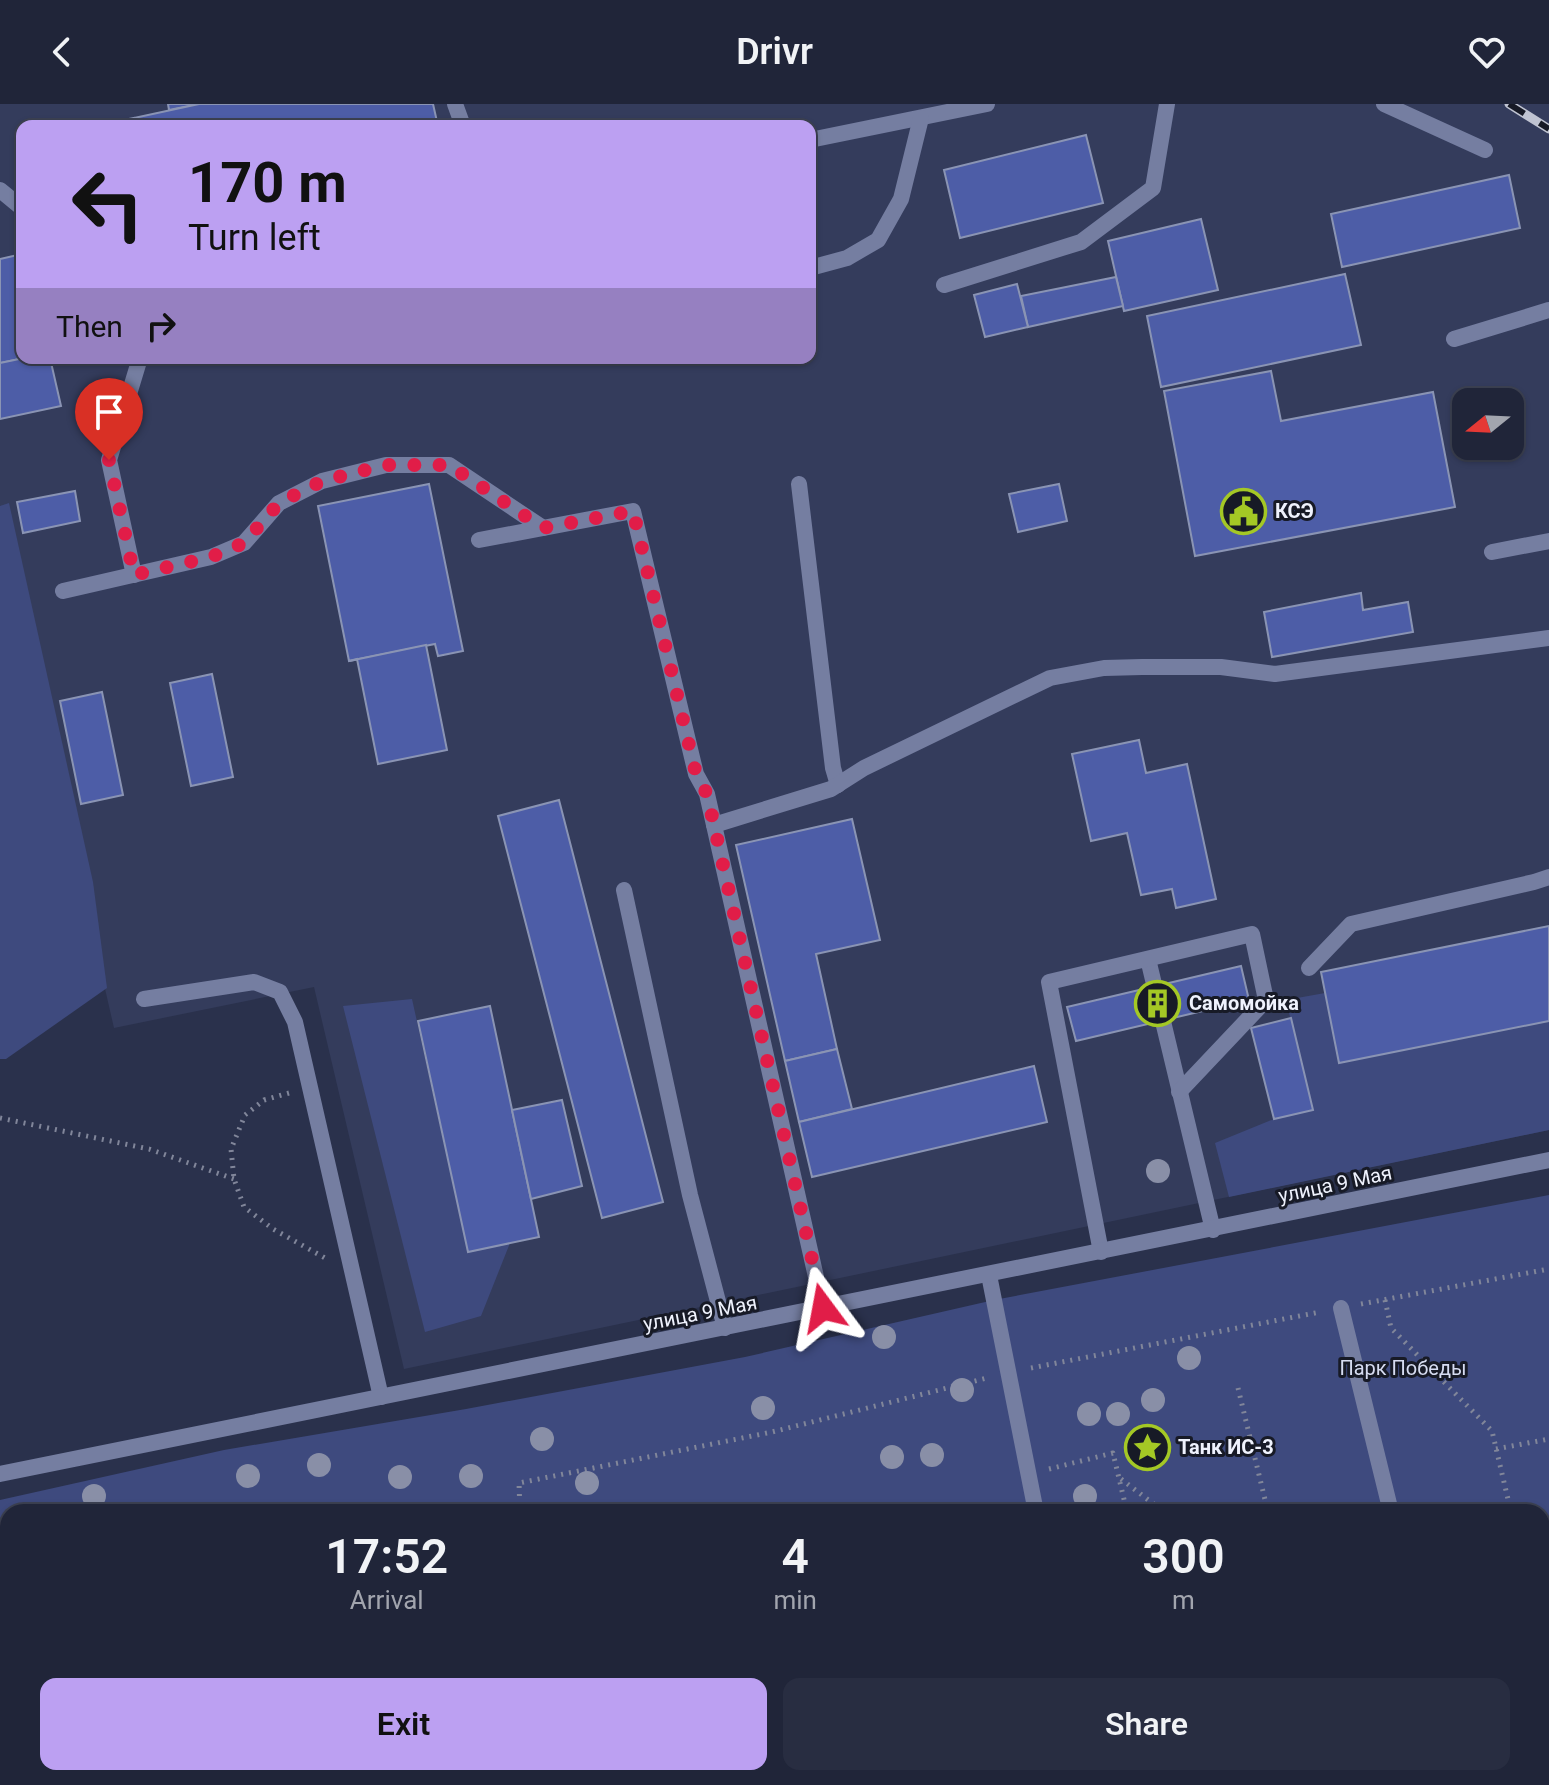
<!DOCTYPE html>
<meta charset="utf-8">
<style>
:root{--surface:#202539;--page:#282d41;--text:#f1f3f6;--muted:#a2a5ae;--line:#3d4253;--accent:#bca0f2}
body{margin:0;font-family:Roboto,sans-serif;background:var(--page);color:var(--text);height:100vh;display:flex;flex-direction:column;font-size:30px;white-space:nowrap}
*{box-sizing:border-box;margin:0}
p{font-size:26px;color:var(--muted)}
.icon{flex:none;width:44px;height:44px;fill:none;stroke:currentColor;stroke-width:2;stroke-linecap:round;stroke-linejoin:round}
.map{position:relative;flex:1;overflow:hidden}
.side{position:absolute;left:0px;top:1400px;width:1550px;height:282px;display:flex;flex-direction:column;background:var(--surface);border-radius:24px 24px 0 0;box-shadow:0 2px 6px #0004,0 0 0 2px var(--line)}
.side>*{flex:none}
.banner{position:absolute;left:16px;top:16px;width:800px;height:244px;border-radius:16px;box-shadow:0 2px 6px #0004,0 0 0 2px var(--line);background:#bca0f2;color:#111;overflow:hidden}
.needle{width:52px;rotate:252deg}
.buttons{position:absolute;left:1452px;top:284px;display:grid;gap:16px}
.buttons a{display:grid;place-items:center;width:72px;height:72px;border-radius:16px;background:var(--surface);box-shadow:0 2px 6px #0004,0 0 0 2px var(--line);font-size:40px}
.pin{position:absolute;display:grid;place-items:center;width:68px;height:68px;color:#fff;margin:-82px -34px;border-radius:50% 50% 50% 0;rotate:-45deg;box-shadow:0 0 8px #0007}
.pin .icon{rotate:45deg}
.me{position:absolute;width:88px;margin:-44px;rotate:347deg;stroke-linejoin:round;filter:drop-shadow(0 0 6px #0008)}
.turn{display:flex;align-items:center;gap:28px;height:168px;padding:0 40px;font-size:36px}
.turn .icon{width:104px;height:104px;stroke-width:2.5}
.turn b{display:block;font-size:56px;line-height:68px}
.then{display:flex;align-items:center;height:76px;padding:0 40px;background:#0003;gap:16px;font-size:30px}
.eta{display:flex;justify-content:space-evenly;align-items:center;height:136px;text-align:center}
.eta b{font-size:48px;font-weight:600;line-height:56px}
.primary-button{display:flex;gap:16px;margin-top:auto;padding:16px 40px}
.primary-button a{flex:1;height:92px;border-radius:16px;background:var(--accent);color:#111;font-size:32px;font-weight:600;line-height:92px;text-align:center}
.primary-button a+a{background:var(--page);color:var(--text)}
header{display:flex;justify-content:space-between;align-items:center;height:104px;padding:0 40px;background:var(--surface);font-size:36px;font-weight:600}
.map>svg:first-child{display:block}
.built{fill:#343c5c;fill-rule:evenodd}
.green{fill:#3e4a7e}
.lines{fill:none;stroke-linecap:round;stroke-linejoin:round}
.stream{stroke:#101055;stroke-width:10}
.building{fill:#4d5da7;stroke:#8a94b4;stroke-width:2}
.path{stroke:#81869a;stroke-width:5;stroke-dasharray:2 6;stroke-linecap:butt}
.service{stroke:#757ea1;stroke-width:16}
.pedestrian{stroke:#757ea1;stroke-width:16}
.minor{stroke:#757ea1;stroke-width:16}
.rail-casing{stroke:#c0c4d2;stroke-width:9}
.rail{stroke:#171a26;stroke-width:6;stroke-dasharray:18;stroke-linecap:butt}
.tree{fill:#898fa7}
.route{stroke:#e11d48;stroke-width:14;stroke-dasharray:0 25.2}
.labels{text-anchor:middle;stroke-width:6;stroke-linejoin:round;paint-order:stroke}
.poi-label{font-size:20px;font-weight:bold;fill:#eff2fd;stroke:#171a26;text-anchor:start}
.street-label{font-size:20px;fill:#eff2fd;stroke:#171a26}
.park-label{font-size:20px;fill:#d6dcf1;stroke:#171a26}
</style>
<header><svg class="icon" aria-label="back" viewBox="0 0 24 24"><path d="M15 5l-7 7 7 7"/></svg>Drivr<svg class="icon" aria-label="heart" viewBox="0 0 24 24"><path d="M12 20l-8-8c-3-5 5-10 8-4 3-6 11-1 8 4z"/></svg></header>
<div class="map">
<svg width="1549" height="1681" viewBox="0 0 1549 1681">
<rect width="100%" height="100%" fill="#2a314c"/>
<!-- built -->
<path class="built" d="M0,0H1549V1026L404,1265L314,883L114,924L0,426ZM22,22H810V254H22ZM1466,298H1510V342H1466Z"/>
<!-- green -->
<g class="green">
<polygon points="9,399 93,778 107,884 6,955 0,955 0,402"/>
<polygon points="1325,889 1339,958 1549,917 1549,1026 1229,1093 1215,1039 1274,1015 1312,1006 1286,896"/>
<polygon points="412,895 468,1148 510,1139 481,1212 425,1228 343,902"/>
<polygon points="1549,1091 1549,1681 335,1681 334,1674 1542,1674 1542,1408 8,1408 8,1517 0,1519 0,1396 224,1346 466,1305 745,1253 994,1196"/>
</g>
<g class="lines">
<!-- stream -->
<polyline class="stream" points="0,1525 8,1523"/>
</g>
<!-- building -->
<g class="building">
<polygon points="168,0 199,0 169,6"/>
<polygon points="199,0 433,0 438,22 136,22 134,14"/>
<polygon points="134,14 136,22 95,22"/>
<polygon points="1086,31 1103,99 960,134 944,66"/>
<polygon points="1509,71 1520,124 1342,163 1331,110"/>
<polygon points="1201,115 1218,186 1124,207 1108,137"/>
<polygon points="22,150 24,254 0,259 0,155"/>
<polygon points="1345,170 1361,241 1161,283 1147,212"/>
<polygon points="1116,173 1123,202 1028,223 1021,192"/>
<polygon points="1017,180 1028,223 985,233 974,191"/>
<polygon points="24,254 50,254 61,302 0,315 0,259"/>
<polygon points="1271,267 1281,317 1433,288 1455,403 1195,452 1164,287"/>
<polygon points="429,380 463,547 438,552 435,540 349,557 318,402"/>
<polygon points="1059,380 1067,417 1018,428 1009,390"/>
<polygon points="75,387 80,417 23,429 17,398"/>
<polygon points="1361,489 1363,506 1408,498 1413,528 1272,553 1264,508"/>
<polygon points="426,541 447,646 378,660 357,555 349,557"/>
<polygon points="212,570 233,673 191,682 170,579"/>
<polygon points="102,588 123,691 81,700 60,597"/>
<polygon points="1139,636 1146,669 1187,660 1216,795 1176,804 1172,785 1141,791 1127,729 1091,737 1072,650"/>
<polygon points="559,696 663,1098 602,1114 498,712"/>
<polygon points="852,715 880,836 816,850 837,945 785,957 736,741"/>
<polygon points="1549,822 1549,917 1339,959 1321,868"/>
<polygon points="1241,862 1249,896 1076,937 1067,903"/>
<polygon points="490,902 539,1133 468,1148 418,917"/>
<polygon points="1291,914 1313,1006 1274,1015 1251,924"/>
<polygon points="837,945 852,1005 799,1018 785,957"/>
<polygon points="1034,962 1047,1018 812,1073 799,1018"/>
<polygon points="562,996 582,1082 531,1095 512,1006"/>
<polygon points="1343,1674 1413,1674 1414,1681 1345,1681"/>
</g>
<g class="lines">
<!-- path -->
<g class="path">
<polyline points="289,989 264,996 245,1011 231,1045 234,1075 244,1103 273,1125 325,1154"/>
<polyline points="0,1014 149,1045 234,1075"/>
<polyline points="1385,1196 1391,1224 1492,1327 1511,1408"/>
<polyline points="1361,1200 1549,1165"/>
<polyline points="1031,1264 1320,1208"/>
<polyline points="1238,1284 1268,1408"/>
<polyline points="1496,1345 1549,1335"/>
<polyline points="1049,1365 1113,1349 1127,1408"/>
<polyline points="1121,1375 1164,1408"/>
<polyline points="520,1408 519,1379 772,1328 987,1274"/>
<polyline points="1542,1497 1549,1495"/>
<polyline points="1542,1547 1549,1578"/>
<polyline points="591,1674 592,1681"/>
<polyline points="1187,1674 1189,1681"/>
<polyline points="1331,1674 1333,1681"/>
<polyline points="1261,1681 1265,1674"/>
</g>
<!-- service -->
<g class="service">
<polyline points="455,0 463,22"/>
<polyline points="1384,0 1485,46"/>
<polyline points="810,36 987,0"/>
<polyline points="0,86 22,104"/>
<polyline points="810,164 847,154 878,136 901,95 921,14"/>
<polyline points="944,181 1081,138 1153,84 1167,0"/>
<polyline points="1454,235 1549,206"/>
<polyline points="799,380 833,664 838,681"/>
<polyline points="479,436 633,407 696,670 707,690 823,1204"/>
<polyline points="1492,448 1549,437"/>
<polyline points="134,471 109,356 140,254"/>
<polyline points="63,487 211,453 244,439 279,399 322,377 386,361 449,361 543,424"/>
<polyline points="714,721 831,685 864,664 1050,574 1104,564 1142,563 1221,563 1275,570 1549,534"/>
<polyline points="624,786 690,1091 725,1224"/>
<polyline points="1148,855 1213,1126"/>
<polyline points="1309,864 1351,820 1534,778 1549,773"/>
<polyline points="144,895 254,878 280,888 295,918 381,1293"/>
<polyline points="1101,1148 1049,878 1252,830 1266,896 1179,988"/>
<polyline points="989,1171 1036,1408"/>
<polyline points="220,1674 222,1681"/>
<polyline points="1089,1674 1091,1681"/>
<polyline points="96,1681 135,1674"/>
</g>
<!-- pedestrian -->
<g class="pedestrian">
<polyline points="1341,1204 1391,1408"/>
<polyline points="1456,1674 1458,1681"/>
</g>
<!-- minor -->
<polyline class="minor" points="0,1370 1549,1056"/>
<defs>
<polyline id="rail" points="1509,0 1549,25"/>
</defs>
<!-- rail casing -->
<use href="#rail" class="rail-casing"/>
<!-- rail -->
<use href="#rail" class="rail"/>
</g>
<!-- trees -->
<g class="tree">
<circle cx="1158" cy="1067" r="12"/>
<circle cx="884" cy="1233" r="12"/>
<circle cx="1189" cy="1254" r="12"/>
<circle cx="962" cy="1286" r="12"/>
<circle cx="1153" cy="1296" r="12"/>
<circle cx="763" cy="1304" r="12"/>
<circle cx="1089" cy="1310" r="12"/>
<circle cx="1118" cy="1310" r="12"/>
<circle cx="542" cy="1335" r="12"/>
<circle cx="932" cy="1351" r="12"/>
<circle cx="892" cy="1353" r="12"/>
<circle cx="319" cy="1361" r="12"/>
<circle cx="248" cy="1372" r="12"/>
<circle cx="471" cy="1372" r="12"/>
<circle cx="400" cy="1373" r="12"/>
<circle cx="587" cy="1379" r="12"/>
<circle cx="94" cy="1392" r="12"/>
<circle cx="1085" cy="1392" r="12"/>
</g>
<g class="lines">
<!-- route -->
<polyline class="route" points="109,356 134,471 211,453 244,439 279,399 322,377 386,361 449,361 543,424 633,407 696,670 707,690 823,1204"/>
</g>
<!-- icons -->
<defs>
<symbol id="civic-ring" viewBox="-11 -11 22 22"><circle r="9.5" fill="#171a26" stroke="#a4c825" stroke-width="1.5"/><path d="M-.6-6.5H3V-4.5H.6V-3L4-1V1h2V6H-6V1h2V-1L-.6-3ZM-1.2 2.5V6h2.4V2.5Z" fill="#a4c825"/></symbol>
<symbol id="building-ring" viewBox="-11 -11 22 22"><circle r="9.5" fill="#171a26" stroke="#a4c825" stroke-width="1.5"/><path d="M-4-6H4V6H1V3H-1V6H-4ZM-2.5-4.3h1.7v1.8h-1.7ZM.8-4.3h1.7v1.8H.8ZM-2.5-1h1.7V.8h-1.7ZM.8-1h1.7V.8H.8Z" fill="#a4c825"/></symbol>
<symbol id="sight-ring" viewBox="-11 -11 22 22"><circle r="9.5" fill="#171a26" stroke="#a4c825" stroke-width="1.5"/><path d="M0-6L1.8-2.2L6-1.7L2.9 1.2L3.7 5.4L0 3.3L-3.7 5.4L-2.9 1.2L-6-1.7L-1.8-2.2Z" fill="#a4c825"/></symbol>
</defs>
<g fill-rule="evenodd">
<use href="#civic-ring" x="1218" y="382" width="51" height="51"/>
<use href="#building-ring" x="1132" y="874" width="51" height="51"/>
<use href="#sight-ring" x="1122" y="1318" width="51" height="51"/>
</g>
<g class="labels">
<!-- poi labels -->
<g class="poi-label">
<text x="1275" y="414">КСЭ</text>
<text x="1189" y="906">Самомойка</text>
<text x="1178" y="1350">Танк ИС-3</text>
</g>
<!-- street labels -->
<g class="street-label">
<text transform="translate(1335 1080) rotate(-12)" y="7">улица 9 Мая</text>
<text transform="translate(700 1209) rotate(-11)" y="7">улица 9 Мая</text>
</g>
<!-- park labels -->
<g class="park-label">
<text x="1403" y="1271">Парк Победы</text>
</g>
</g>
</svg>
<div class="buttons">
<a><svg class="needle" viewBox="-14 -14 28 28"><path d="M0-13l5 13h-10z" fill="#e53935"/><path d="M0 13l5-13h-10z" fill="#a2a5ae"/></svg></a>
</div>
<div class="pin" style="left:109px;top:356px;background:#d93025"><svg class="icon" aria-label="arrive" viewBox="0 0 24 24"><path d="M6 21V4h12l-3 4 3 4H6"/></svg></div>
<svg class="me" style="left:823px;top:1204px" viewBox="-20 -20 40 40"><path d="M0-17L14 15 0 8-14 15z" fill="#e11d48" stroke="#fff" stroke-width="4"/></svg>
<div class="banner">
<div class="turn"><svg class="icon" aria-label="left" viewBox="0 0 24 24"><path d="M17 20v-9H6M10 6l-5 5 5 5"/></svg><div><b>170 m</b>Turn left</div></div>
<div class="then">Then<svg class="icon" aria-label="right" viewBox="0 0 24 24"><path d="M7 20v-9h11M14 6l5 5-5 5"/></svg></div>
</div>
<section class="side">
<div class="eta">
<div><b>17:52</b><p>Arrival</p></div>
<div><b>4</b><p>min</p></div>
<div><b>300</b><p>m</p></div>
</div>
<div class="primary-button"><a>Exit</a><a>Share</a></div>
</section>
</div>
